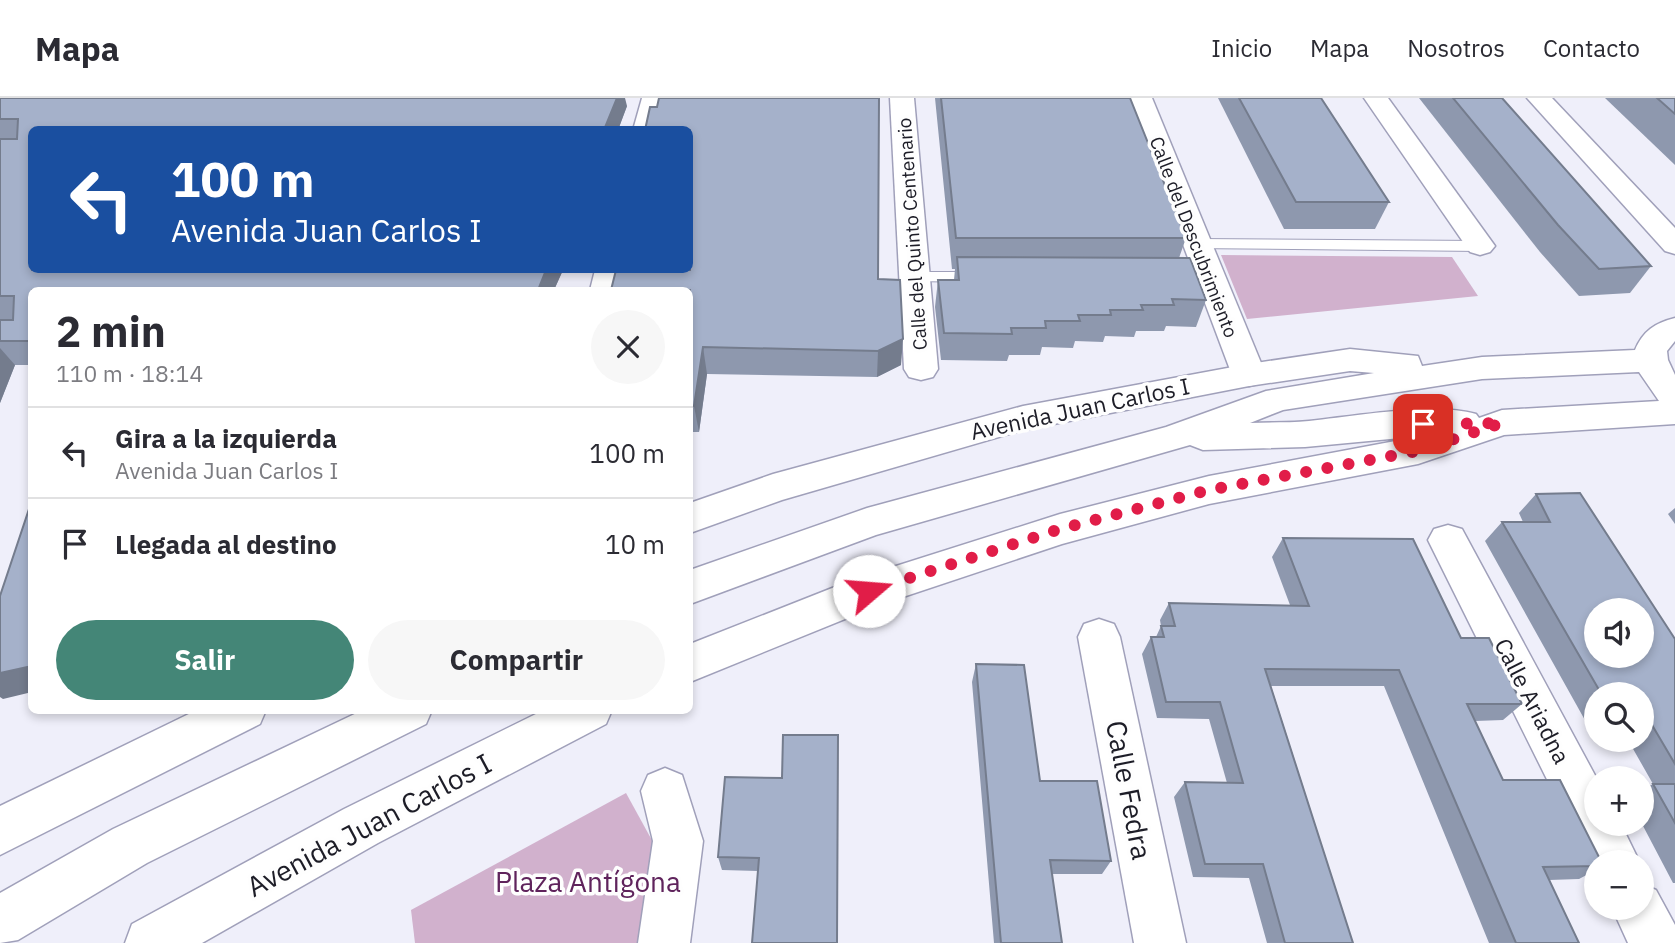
<!DOCTYPE html>
<html lang="es">
<meta charset="utf-8">
<style>
:root{--surface:#fff;--page:#f7f7f7;--text:#2b2b33;--muted:#7c7c81;--line:#e1e1e2;--accent:#448677}
body{margin:0;font-family:"IBM Plex Sans",sans-serif;background:var(--page);color:var(--text);height:100vh;display:flex;flex-direction:column;font-size:26px;white-space:nowrap}
*{box-sizing:border-box;margin:0}
p{font-size:23px;color:var(--muted)}
.icon{flex:none;width:38px;height:38px;fill:none;stroke:currentColor;stroke-width:2;stroke-linecap:round;stroke-linejoin:round}
.map{position:relative;flex:1;overflow:hidden}
.sheet{position:absolute;left:28px;top:189px;width:665px;height:427px;display:flex;flex-direction:column;background:var(--surface);border-radius:10px;box-shadow:0 4px 10px #0003}
.sheet>*{flex:none}
.guide{position:absolute;left:28px;top:28px;width:665px;height:147px;border-radius:10px;box-shadow:0 4px 10px #0003;background:#1a4fa0;color:#fff;overflow:hidden}
.buttons{position:absolute;left:1584px;top:500px;display:grid;gap:14px}
.buttons a{display:grid;place-items:center;width:70px;height:70px;border-radius:50%;background:var(--surface);box-shadow:0 4px 10px #0003;font-size:35px}
.pin{position:absolute;display:grid;place-items:center;width:60px;height:60px;color:#fff;margin:-30px;border-radius:14px;box-shadow:0 4px 10px #0006}
.me{position:absolute;width:77px;margin:-38px;rotate:72deg;stroke-linejoin:round;filter:drop-shadow(0 0 5px #0008)}
.turn{display:flex;align-items:center;gap:24px;height:147px;padding:0 28px;font-size:32px}
.turn .icon{width:91px;height:91px;stroke-width:2.5}
.turn b{display:block;font-size:49px;line-height:60px}
.round{display:grid;place-items:center;flex:none;width:74px;height:74px;border-radius:37px;background:var(--page)}
.head{display:flex;align-items:center;justify-content:space-between;height:119px;padding:0 28px}
h1{font-size:42px;font-weight:700;line-height:52px}
.action{display:flex;gap:14px;margin-top:auto;padding:14px 28px}
.action a{flex:1;height:80px;border-radius:42px;background:var(--accent);color:#fff;font-size:28px;font-weight:700;line-height:80px;text-align:center}
.action a+a{background:var(--page);color:var(--text)}
ul{padding:0;list-style:none}
li{display:flex;align-items:center;gap:21px;height:91px;padding:0 28px;border-top:2px solid var(--line)}
li div{flex:1}
li b{display:block;font-size:26px}
li em{font-style:normal}
header{display:flex;align-items:center;gap:42px;box-sizing:border-box;height:98px;padding:0 35px;background:var(--surface);border-bottom:2px solid var(--line)}
header strong{font-size:33px}
nav{display:flex;gap:38px;margin-inline-start:auto;font-size:24px}
.map>svg:first-child{display:block}
.green{fill:#d1b1cd}
.lines{fill:none;stroke-linecap:round;stroke-linejoin:round}
.lane-casing{stroke:#a0a0ba;stroke-width:2}
.street-casing{stroke:#a0a0ba;stroke-width:3}
.secondary-casing{stroke:#a0a0ba;stroke-width:3}
.lane{fill:#fff;fill-rule:evenodd}
.street{fill:#fff;fill-rule:evenodd}
.secondary{fill:#fff;fill-rule:evenodd}
.wall{fill:#8e98ae}
.shaded-wall{fill:#747c8d}
.building{fill:#a5b1ca;stroke:#747c8d;stroke-width:2;fill-rule:evenodd}
.route{stroke:#e11d48;stroke-width:12;stroke-dasharray:0 21.6}
.labels{text-anchor:middle;stroke-width:7;stroke-linejoin:round;paint-order:stroke}
.far-street-label{font-size:19px;fill:#1d1d27;stroke:#fefefe}
.street-label{font-size:23px;fill:#1d1d27;stroke:#fefefe}
.near-street-label{font-size:28px;fill:#1d1d27;stroke:#fefefe}
.near-park-label{font-size:28px;fill:#5f235c;stroke:#fefefe}
</style>
<header>
<strong>Mapa</strong>
<nav><a>Inicio</a><a>Mapa</a><a>Nosotros</a><a>Contacto</a></nav>
</header>
<div class="map">
<svg width="1675" height="845" viewBox="0 0 1675 845">
<rect width="100%" height="100%" fill="#efeffa"/>
<!-- green -->
<g class="green">
<polygon points="1221,157 1452,159 1478,198 1247,221"/>
<polygon points="626,695 654,746 641,845 415,845 411,812"/>
</g>
<g class="lines">
<defs>
<g id="lane">
<polygon points="1197,141 1480,143 1489,148 1480,153 1191,150 1188,146"/>
<polygon points="915,174 985,174 994,179 985,184 909,183 906,179"/>
</g>
<g id="street">
<polygon points="642,0 666,0 659,32 633,32"/>
<polygon points="890,0 914,0 938,271 933,279 921,282 909,279 904,271"/>
<polygon points="1128,0 1152,0 1266,277 1261,285 1249,288 1237,285 1232,277"/>
<polygon points="1364,0 1388,0 1495,148 1490,154 1480,157 1470,154"/>
<polygon points="1527,0 1552,0 1675,130 1675,156 1665,153"/>
<polygon points="595,172 625,172 620,192 590,192"/>
<polygon points="1448,427 1462,431 1597,681 1596,726 1621,726 1640,765 1596,765 1596,780 1428,442 1434,431"/>
<polygon points="1099,521 1114,526 1120,539 1186,845 1134,845 1078,539 1084,526"/>
<polygon points="665,670 682,677 703,743 690,845 638,845 653,743 641,693 648,677"/>
<polygon points="1642,786 1656,792 1675,827 1675,845 1628,845 1612,810 1642,810"/>
</g>
<g id="secondary">
<path d="M1675,220V243L1667,253L1668,262L1675,277V326L1504,337L1418,366L1209,406L1062,446L882,506L690,584V546L855,481L1060,416L1209,378L1422,338L1305,349L1203,352L1190,347L876,437L690,506V472L867,410L1166,329L1266,293L1374,275L1350,273L1249,288L1023,332L782,402L690,435V405L773,376L1023,308L1249,266L1350,251L1418,258L1422,268L1482,259L1635,252C1643,233 1655,225 1675,220ZM1639,274L1659,303L1502,312L1479,320L1476,316C1434,304 1355,318 1309,323C1290,325 1269,324 1250,325L1283,312L1482,281Z"/>
<polygon points="197,612 266,612 260,626 0,757 0,708"/>
<polygon points="363,612 432,612 426,626 147,765 18,842 0,845 0,795 113,731"/>
<polygon points="544,612 612,612 606,626 378,745 202,845 125,845 132,826 344,711"/>
</g>
</defs>
<!-- lane casing -->
<use href="#lane" class="lane-casing"/>
<!-- street casing -->
<use href="#street" class="street-casing"/>
<!-- secondary casing -->
<use href="#secondary" class="secondary-casing"/>
<!-- lane -->
<use href="#lane" class="lane"/>
<!-- street -->
<use href="#street" class="street"/>
<!-- secondary -->
<use href="#secondary" class="secondary"/>
</g>
<!-- wall -->
<g class="wall">
<polygon points="0,0 627,8 618,32 32,32 32,172 563,172 554,192 32,192 32,267 15,267 0,305"/>
<polygon points="935,0 1130,0 1186,140 1179,160 1206,202 1196,229 1166,228 1164,233 1136,233 1134,239 1105,238 1103,244 1075,243 1073,250 1042,249 1040,257 1009,257 1007,263 941,262 935,209 938,182 954,182 955,171 952,171"/>
<polygon points="1218,0 1321,0 1389,104 1375,131 1284,131"/>
<polygon points="1419,0 1502,0 1651,168 1630,195 1579,198 1540,154"/>
<polygon points="1605,0 1675,0 1675,67"/>
<polygon points="878,181 901,267 877,279 707,276 699,334 690,334 690,192"/>
<polygon points="1536,396 1675,541 1675,785 1673,785 1642,726 1642,692 1653,686 1628,642 1642,642 1642,597 1596,597 1596,624 1586,624 1485,443 1502,424 1523,424 1519,415"/>
<polygon points="1675,410 1675,426 1668,416"/>
<polygon points="1283,440 1461,540 1522,606 1503,622 1475,623 1503,682 1596,765 1596,772 1579,781 1549,782 1579,845 1489,845 1384,588 1271,588 1353,845 1267,845 1249,780 1193,779 1174,699 1185,684 1227,685 1209,621 1157,620 1142,556 1151,539 1156,539 1161,528 1160,522 1169,505 1290,507 1272,459"/>
<polygon points="976,566 1040,683 1111,763 1102,776 1052,776 1062,845 994,845 972,584"/>
<polygon points="838,637 758,773 722,772 718,759"/>
</g>
<!-- shaded-wall -->
<g class="shaded-wall">
<polygon points="617,0 625,0 627,8 618,32 604,32"/>
<polygon points="546,172 563,172 554,192 538,192"/>
<polygon points="903,241 901,267 877,279 878,253"/>
<polygon points="703,249 707,276 699,334 694,308"/>
<polygon points="0,250 15,267 0,305"/>
<polygon points="32,568 32,594 3,601 0,599 0,575"/>
</g>
<!-- building -->
<g class="building">
<polygon points="0,0 617,0 604,32 32,32 32,172 546,172 538,192 32,192 32,243 0,243 0,222 13,222 14,198 0,198 0,41 17,41 18,21 0,21"/>
<polygon points="659,0 879,0 878,181 900,182 903,241 878,253 703,249 694,308 690,307 690,192 611,192 616,172 690,172 690,32 645,32 650,9 657,9"/>
<polygon points="941,0 1130,0 1186,140 956,140"/>
<polygon points="1239,0 1321,0 1389,104 1296,104"/>
<polygon points="1453,0 1502,0 1651,168 1599,171 1558,127"/>
<polygon points="1657,0 1675,0 1675,16"/>
<polygon points="957,159 1190,160 1206,202 1172,201 1174,207 1141,207 1143,212 1110,212 1111,217 1078,217 1080,223 1045,223 1046,230 1011,230 1012,236 944,235 938,182 959,182"/>
<path d="M1580,395L1675,541V666L1642,610V597H1602L1502,424H1550L1536,396ZM1596,513H1642V558H1596Z"/>
<polygon points="32,402 32,568 0,575 0,498"/>
<polygon points="1283,440 1413,441 1461,540 1489,540 1522,606 1467,606 1503,682 1560,682 1602,765 1596,765 1596,768 1543,769 1579,845 1516,845 1399,572 1265,571 1353,845 1285,845 1263,766 1205,766 1185,684 1243,685 1220,604 1166,604 1151,539 1164,539 1161,528 1175,528 1169,505 1309,508"/>
<polygon points="976,566 1024,567 1040,683 1097,683 1111,763 1050,762 1062,845 1001,845"/>
<polygon points="783,637 838,637 837,845 752,845 759,760 718,759 725,679 782,680"/>
<polygon points="1653,686 1675,686 1675,725"/>
</g>
<g class="lines">
<!-- route -->
<polyline class="route" points="869,493 1060,431 1209,392 1418,353 1502,325 1423,326"/>
</g>
<g class="labels">
<!-- far-street labels -->
<g class="far-street-label">
<text transform="translate(912 136) rotate(-94)" y="7">Calle del Quinto Centenario</text>
<text transform="translate(1194 139) rotate(69)" y="7">Calle del Descubrimiento</text>
</g>
<!-- street labels -->
<g class="street-label">
<text transform="translate(1080 311) rotate(-12)" y="8">Avenida Juan Carlos I</text>
<text transform="translate(1532 603) rotate(63)" y="8">Calle Ariadna</text>
</g>
<!-- near-street labels -->
<g class="near-street-label">
<text transform="translate(1129 692) rotate(79)" y="10">Calle Fedra</text>
<text transform="translate(369 727) rotate(-28)" y="10">Avenida Juan Carlos I</text>
</g>
<!-- near-park labels -->
<g class="near-park-label">
<text x="588" y="794">Plaza Antígona</text>
</g>
</g>
</svg>
<div class="buttons">
<a><svg class="icon" aria-label="sound" viewBox="0 0 24 24"><path d="M4 9h4l5-4v14l-5-4H4zM17 9q2 3 0 6"/></svg></a>
<a><svg class="icon" aria-label="search" viewBox="0 0 24 24"><circle cx="10" cy="10" r="6"/><path d="M15 15l6 6"/></svg></a>
<a>+</a>
<a>−</a>
</div>
<div class="pin" style="left:1423px;top:326px;background:#d93025"><svg class="icon" aria-label="arrive" viewBox="0 0 24 24"><path d="M6 21V4h12l-3 4 3 4H6"/></svg></div>
<svg class="me" style="left:869px;top:493px" viewBox="-20 -20 40 40"><circle r="19" fill="#fff"/><path d="M0-13L10 11 0 6-10 11z" fill="#e11d48"/></svg>
<div class="guide">
<div class="turn"><svg class="icon" aria-label="left" viewBox="0 0 24 24"><path d="M17 20v-9H6M10 6l-5 5 5 5"/></svg><div><b>100 m</b>Avenida Juan Carlos I</div></div>
</div>
<section class="sheet">
<div class="head"><div><h1>2 min</h1><p>110 m · 18:14</p></div><a class="round"><svg class="icon" aria-label="close" viewBox="0 0 24 24"><path d="M6 6l12 12M18 6L6 18"/></svg></a></div>
<ul>
<li><svg class="icon" aria-label="left" viewBox="0 0 24 24"><path d="M17 20v-9H6M10 6l-5 5 5 5"/></svg><div><b>Gira a la izquierda</b><p>Avenida Juan Carlos I</p></div><em>100 m</em></li>
<li><svg class="icon" aria-label="arrive" viewBox="0 0 24 24"><path d="M6 21V4h12l-3 4 3 4H6"/></svg><div><b>Llegada al destino</b></div><em>10 m</em></li>
</ul>
<div class="action"><a>Salir</a><a>Compartir</a></div>
</section>
</div>
